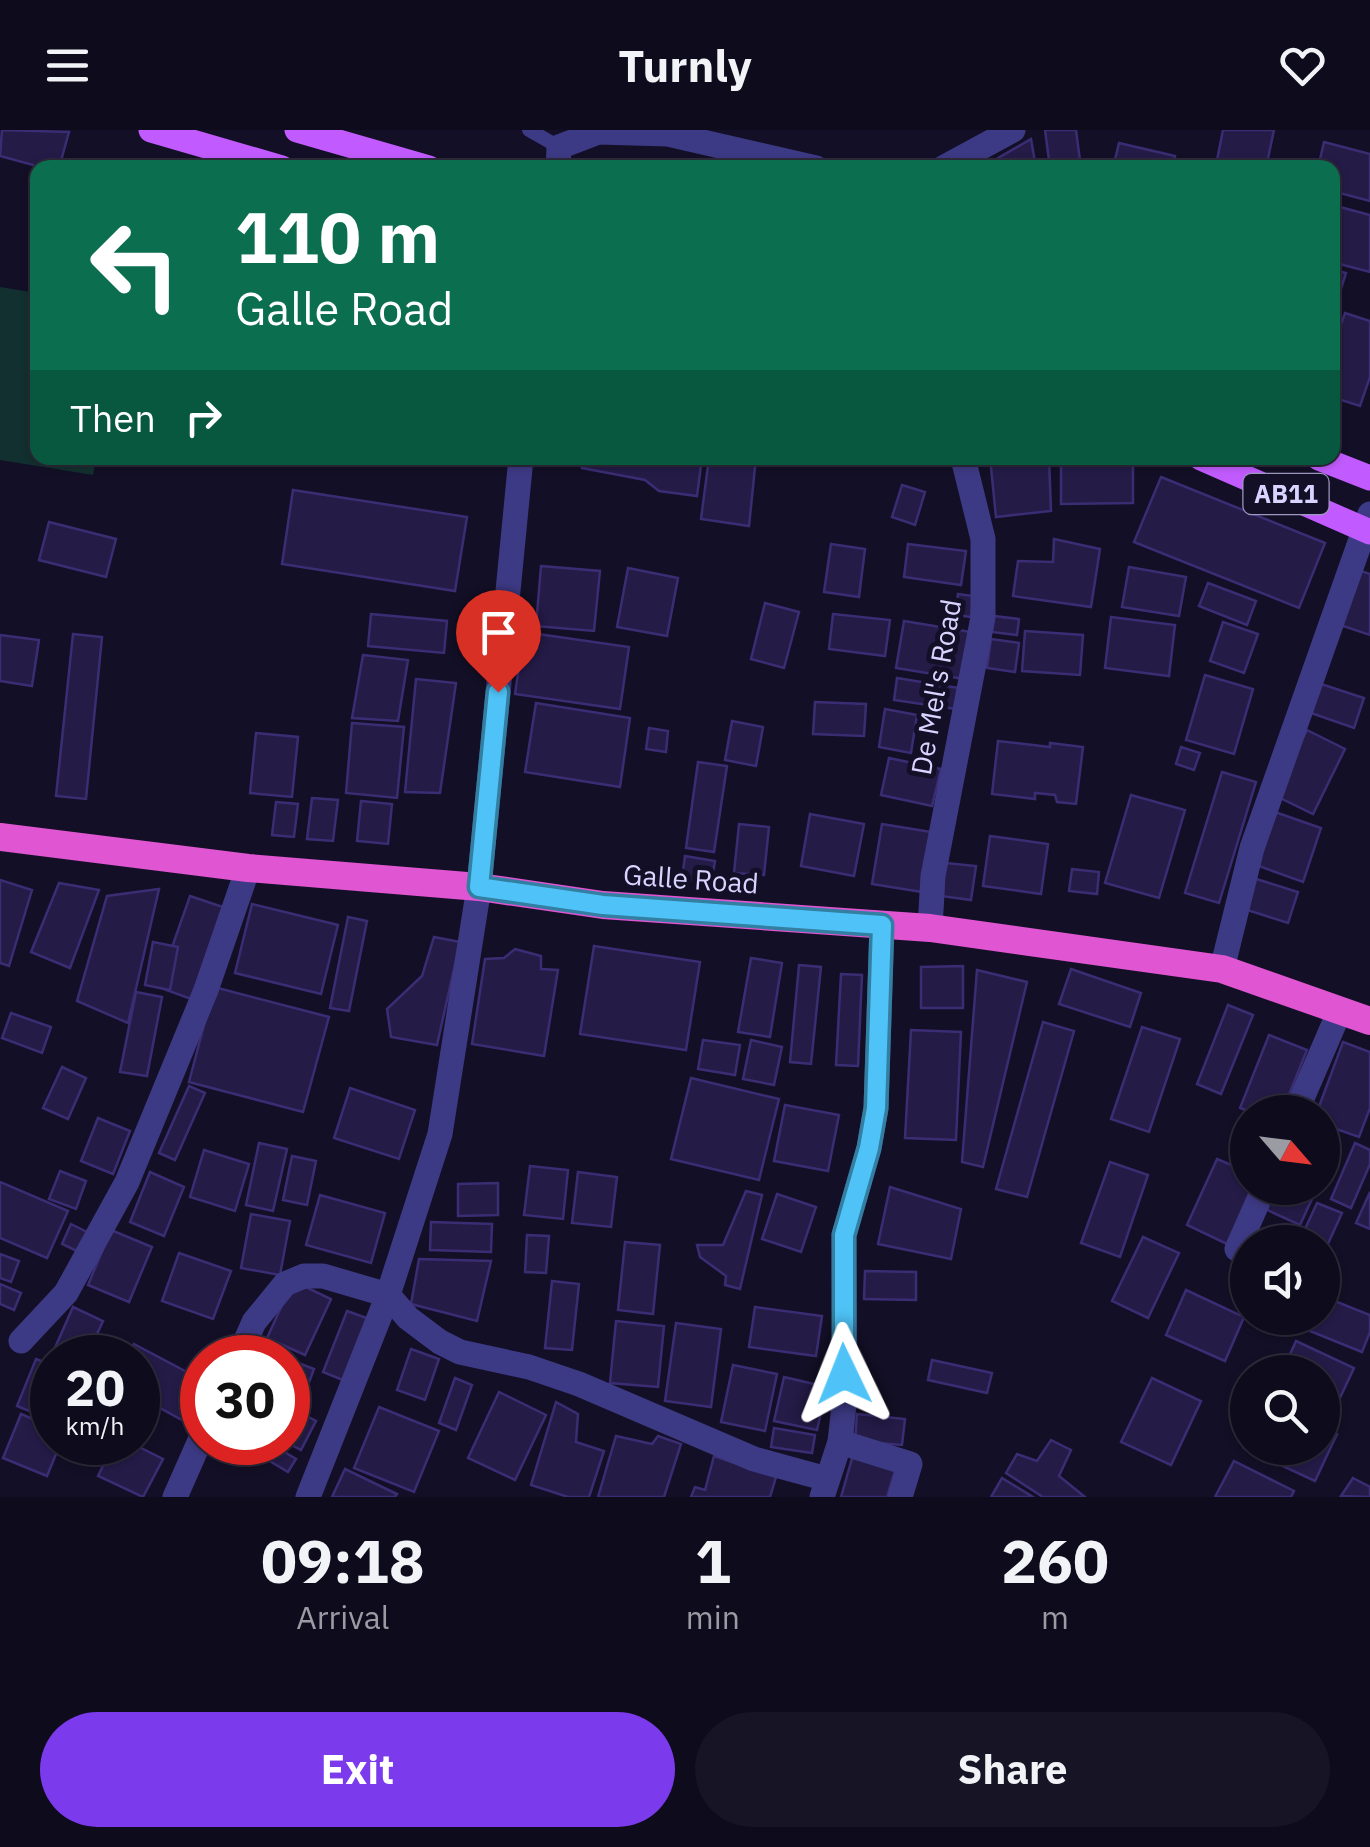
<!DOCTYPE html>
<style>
:root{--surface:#0e0b1c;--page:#171425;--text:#f1f3f6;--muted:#9b9ba3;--line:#2e2b3b;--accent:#7c3aed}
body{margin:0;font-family:"IBM Plex Sans",sans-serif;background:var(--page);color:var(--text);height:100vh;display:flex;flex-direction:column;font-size:38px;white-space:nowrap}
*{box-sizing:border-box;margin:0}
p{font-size:32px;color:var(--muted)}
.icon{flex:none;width:55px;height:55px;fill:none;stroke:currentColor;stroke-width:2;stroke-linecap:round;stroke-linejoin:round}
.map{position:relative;height:1367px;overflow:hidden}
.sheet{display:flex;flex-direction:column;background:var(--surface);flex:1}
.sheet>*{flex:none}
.banner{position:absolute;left:30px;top:30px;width:1310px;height:305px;border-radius:20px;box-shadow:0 2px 8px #0004,0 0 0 2px var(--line);background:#0b6e4f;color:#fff;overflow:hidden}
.needle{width:65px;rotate:118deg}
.fabs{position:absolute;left:1230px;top:965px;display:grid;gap:20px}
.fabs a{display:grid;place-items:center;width:110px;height:110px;border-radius:50%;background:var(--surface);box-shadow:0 2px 8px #0004,0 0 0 2px var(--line);font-size:50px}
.speed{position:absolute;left:30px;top:1205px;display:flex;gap:20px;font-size:50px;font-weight:700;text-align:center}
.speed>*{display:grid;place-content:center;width:130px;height:130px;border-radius:50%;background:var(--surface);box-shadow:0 2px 8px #0004,0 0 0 2px var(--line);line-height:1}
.speed small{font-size:25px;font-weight:400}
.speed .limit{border:15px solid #d22;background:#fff;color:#111}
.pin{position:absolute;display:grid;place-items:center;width:85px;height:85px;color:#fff;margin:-102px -42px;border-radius:50% 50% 50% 0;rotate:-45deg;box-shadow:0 0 10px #0007}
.pin .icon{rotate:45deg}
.me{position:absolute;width:110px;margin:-55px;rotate:358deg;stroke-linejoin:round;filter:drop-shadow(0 0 8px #0008)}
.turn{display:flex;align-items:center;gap:35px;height:210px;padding:0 40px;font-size:45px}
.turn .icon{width:130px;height:130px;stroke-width:2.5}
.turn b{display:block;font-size:70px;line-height:85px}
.then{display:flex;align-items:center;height:95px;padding:0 40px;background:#0003;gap:20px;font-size:38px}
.eta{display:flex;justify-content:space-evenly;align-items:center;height:170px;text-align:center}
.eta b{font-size:60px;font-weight:700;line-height:70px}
.action{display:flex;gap:20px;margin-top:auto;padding:20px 40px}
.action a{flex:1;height:115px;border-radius:60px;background:var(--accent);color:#fff;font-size:40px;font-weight:700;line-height:115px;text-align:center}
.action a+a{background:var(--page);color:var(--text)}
header{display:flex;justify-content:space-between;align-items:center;height:130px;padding:0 40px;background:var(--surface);font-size:45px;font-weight:700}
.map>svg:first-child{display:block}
.green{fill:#12302f}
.building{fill:#241b47;stroke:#3b2d73;stroke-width:2.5}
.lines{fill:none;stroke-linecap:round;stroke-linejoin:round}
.service{stroke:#3d3a85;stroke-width:14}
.minor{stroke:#3d3a85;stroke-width:25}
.tertiary{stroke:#3d3a85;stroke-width:25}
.primary{stroke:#c25bff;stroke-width:25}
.trunk{stroke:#e055d1;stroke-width:28}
.route-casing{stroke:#337fa1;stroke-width:25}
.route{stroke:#4fc3f7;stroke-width:18}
.labels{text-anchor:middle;stroke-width:10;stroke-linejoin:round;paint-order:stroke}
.shield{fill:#130f26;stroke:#9e99be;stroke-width:2.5}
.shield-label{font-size:25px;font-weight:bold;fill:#d9d4ff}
.street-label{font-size:28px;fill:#d9d4ff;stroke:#130f26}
</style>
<header><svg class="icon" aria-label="menu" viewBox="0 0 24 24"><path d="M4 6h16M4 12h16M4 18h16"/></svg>Turnly<svg class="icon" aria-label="heart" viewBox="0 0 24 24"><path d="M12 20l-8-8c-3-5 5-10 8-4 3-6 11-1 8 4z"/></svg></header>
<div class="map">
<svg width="1370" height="1367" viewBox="0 0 1370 1367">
<rect width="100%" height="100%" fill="#130f26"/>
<!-- green -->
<polygon class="green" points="0,157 37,163 38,328 96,328 93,345 0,330"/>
<!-- building -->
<g class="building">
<polygon points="2,0 69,2 59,38 44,38 0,26"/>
<polygon points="1045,0 1076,0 1081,38 1050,38"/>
<polygon points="1223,0 1274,0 1266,38 1216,35"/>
<polygon points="1031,9 1036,38 981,38"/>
<polygon points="1324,12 1370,24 1370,71 1332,61 1332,38 1318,38"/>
<polygon points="1119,13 1175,26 1173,38 1113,38"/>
<polygon points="1340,77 1370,85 1370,142 1332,132 1332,105"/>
<polygon points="1332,139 1346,143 1332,187"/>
<polygon points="1345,183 1370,191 1370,247 1360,276 1332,267 1332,220"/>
<polygon points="585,328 702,328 697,366 659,361 645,350 582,338"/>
<polygon points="709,328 756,328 749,396 701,389"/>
<polygon points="990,328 1049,328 1051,381 996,387"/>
<polygon points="1061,328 1133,328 1133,373 1061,374"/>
<polygon points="1161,347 1325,413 1299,478 1134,412"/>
<polygon points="902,355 925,362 915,395 892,387"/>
<polygon points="293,360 467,387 455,461 282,434"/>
<polygon points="49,392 116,409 106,447 39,430"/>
<polygon points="1054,409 1100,419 1091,477 1013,466 1018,431 1053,432"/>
<polygon points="831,414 865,419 859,467 824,462"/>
<polygon points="908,414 966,421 961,455 904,447"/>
<polygon points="541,436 600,441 594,501 536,496"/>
<polygon points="1129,437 1186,447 1179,486 1122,477"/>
<polygon points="628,438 678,448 667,506 617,497"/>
<polygon points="1358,440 1370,444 1370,505 1340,495"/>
<polygon points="1208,453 1256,471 1247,495 1199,476"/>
<polygon points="958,464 973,466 971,487 955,485"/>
<polygon points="765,473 799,482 784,538 751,529"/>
<polygon points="371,484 447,491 444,523 368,516"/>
<polygon points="833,484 890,490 885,526 829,519"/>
<polygon points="994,486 1019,489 1017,505 992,502"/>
<polygon points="1111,487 1175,495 1169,546 1105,538"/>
<polygon points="904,491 971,502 964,549 896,538"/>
<polygon points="1223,492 1258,504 1244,543 1210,531"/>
<polygon points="1025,501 1083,505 1080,545 1022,541"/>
<polygon points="524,502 629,517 620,579 515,564"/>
<polygon points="73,504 102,507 86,669 56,666"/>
<polygon points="0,505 39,510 32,556 0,551"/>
<polygon points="991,509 1019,513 1015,542 987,538"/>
<polygon points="363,525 408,530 398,591 352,588"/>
<polygon points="1205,545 1253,559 1234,624 1186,610"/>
<polygon points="897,548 959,558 956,579 894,570"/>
<polygon points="416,549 456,553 440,663 405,662"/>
<polygon points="1318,553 1364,568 1354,598 1308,582"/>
<polygon points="815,572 866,574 864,606 813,604"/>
<polygon points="536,573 630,588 620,657 525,642"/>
<polygon points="885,579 917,585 911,623 879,617"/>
<polygon points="732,591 763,597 756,636 725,630"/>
<polygon points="352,593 404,597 397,668 346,663"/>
<polygon points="649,598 668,601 666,622 646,619"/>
<polygon points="1307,600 1345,619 1313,684 1274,665"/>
<polygon points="256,603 298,607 292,667 250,663"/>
<polygon points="998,611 1050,617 1050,613 1083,617 1076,674 1057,672 1055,665 1035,663 1035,669 992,664"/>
<polygon points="1181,617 1200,623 1194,640 1176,634"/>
<polygon points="889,628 941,639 932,676 881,665"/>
<polygon points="698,632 727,636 714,722 686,718"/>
<polygon points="1222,642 1256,652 1219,773 1185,763"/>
<polygon points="1131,665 1185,680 1159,768 1105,753"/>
<polygon points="312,668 338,670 333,711 307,709"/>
<polygon points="361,671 392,674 388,714 357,711"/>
<polygon points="276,672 298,674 294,707 272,705"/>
<polygon points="1275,682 1321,698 1303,752 1256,735"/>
<polygon points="810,684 864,694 854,746 801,736"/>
<polygon points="739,694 769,697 764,745 734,743"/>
<polygon points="882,694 931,702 922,762 872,754"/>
<polygon points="990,706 1048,714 1041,764 983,756"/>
<polygon points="685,726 715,731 711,754 682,749"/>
<polygon points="946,733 976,736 971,770 941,766"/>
<polygon points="1072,739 1099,742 1097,764 1069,761"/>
<polygon points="1250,747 1298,762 1288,793 1241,778"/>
<polygon points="0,750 32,760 9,836 0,833"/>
<polygon points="59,753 99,760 70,838 31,822"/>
<polygon points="159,759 128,893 77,871 107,766"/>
<polygon points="190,766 223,777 191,869 158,857"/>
<polygon points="252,774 338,795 321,864 235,843"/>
<polygon points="348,787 367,791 349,881 330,878"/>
<polygon points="434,807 460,812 437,915 391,907 387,879 422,846"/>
<polygon points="153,812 178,817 170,860 145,855"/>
<polygon points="594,816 700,832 686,920 580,904"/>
<polygon points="515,819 541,826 541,839 558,840 544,926 472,914 485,829 504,828"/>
<polygon points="751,828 782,833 770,907 738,902"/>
<polygon points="799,835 821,837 811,934 790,932"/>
<polygon points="963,836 963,878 921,878 921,837"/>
<polygon points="1071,839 1141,863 1130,897 1059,874"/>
<polygon points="977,840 1027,852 983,1037 962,1032"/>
<polygon points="841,844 862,845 858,936 836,935"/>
<polygon points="214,857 329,887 303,982 189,952"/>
<polygon points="136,862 162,867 147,946 120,942"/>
<polygon points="1228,875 1253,885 1221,964 1197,954"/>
<polygon points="11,883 51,897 42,923 2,908"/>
<polygon points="1043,892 1074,901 1027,1067 996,1059"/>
<polygon points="1142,897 1180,909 1149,1002 1111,989"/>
<polygon points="911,900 961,902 956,1010 905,1008"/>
<polygon points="1269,905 1307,920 1282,982 1251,982 1240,978"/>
<polygon points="703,910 740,915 735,945 698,939"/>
<polygon points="751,910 782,917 774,955 743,949"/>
<polygon points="1343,912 1370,922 1370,978 1359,1007 1322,994 1322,982 1317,982"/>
<polygon points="62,937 86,948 68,989 43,978"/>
<polygon points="691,948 779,969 759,1050 671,1029"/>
<polygon points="189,956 205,963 175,1030 159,1023"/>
<polygon points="350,958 415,980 399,1029 334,1008"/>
<polygon points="785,975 839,985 828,1041 774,1031"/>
<polygon points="98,988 130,1001 113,1044 81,1031"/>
<polygon points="1241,990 1248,993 1248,1019 1231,1012"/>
<polygon points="259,1013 287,1019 273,1081 246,1075"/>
<polygon points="1355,1013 1370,1020 1370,1034 1351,1078 1331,1069"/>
<polygon points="204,1020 249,1034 235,1081 190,1067"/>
<polygon points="292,1026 316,1031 307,1075 283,1070"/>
<polygon points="1217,1029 1248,1042 1248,1058 1253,1058 1227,1114 1187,1095"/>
<polygon points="1110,1032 1148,1045 1120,1127 1081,1113"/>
<polygon points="530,1036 568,1040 563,1089 524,1085"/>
<polygon points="60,1041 86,1051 76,1079 49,1069"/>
<polygon points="150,1042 184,1057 164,1106 130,1092"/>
<polygon points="578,1042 617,1047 611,1097 572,1093"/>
<polygon points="0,1052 68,1081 47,1128 0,1108"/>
<polygon points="498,1053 498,1085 458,1086 458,1054"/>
<polygon points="890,1057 961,1079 951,1129 878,1114"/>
<polygon points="1275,1058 1317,1058 1300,1095 1265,1079"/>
<polygon points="746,1061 762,1065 740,1159 725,1155 726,1146 700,1127 697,1115 723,1115"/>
<polygon points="1370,1062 1370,1099 1356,1093"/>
<polygon points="777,1064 816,1077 801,1122 762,1109"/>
<polygon points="320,1065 385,1083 371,1133 306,1115"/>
<polygon points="1317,1073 1342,1083 1322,1127 1322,1112 1299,1112"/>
<polygon points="251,1084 290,1091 280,1145 241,1138"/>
<polygon points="431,1092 492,1094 491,1122 430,1120"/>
<polygon points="71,1094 89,1103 79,1122 62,1114"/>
<polygon points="111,1100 152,1117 129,1172 88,1155"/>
<polygon points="527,1105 549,1106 546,1143 525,1142"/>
<polygon points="1143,1107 1179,1123 1148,1188 1112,1171"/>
<polygon points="625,1112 660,1115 653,1184 618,1180"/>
<polygon points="179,1123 231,1141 213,1189 162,1171"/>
<polygon points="0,1124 19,1131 11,1152 0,1148"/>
<polygon points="419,1129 491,1131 477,1191 411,1174"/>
<polygon points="865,1141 916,1142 916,1170 864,1169"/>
<polygon points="293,1151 331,1169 305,1225 267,1208"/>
<polygon points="552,1151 579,1154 572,1220 545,1218"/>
<polygon points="0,1154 21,1163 14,1180 0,1174"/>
<polygon points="1186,1160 1244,1187 1225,1231 1166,1205"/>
<polygon points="1322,1166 1370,1185 1370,1202 1362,1222 1305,1199 1310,1188 1322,1188"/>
<polygon points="73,1177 103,1191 86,1228 52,1228 52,1230 50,1229"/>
<polygon points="755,1177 822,1186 816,1226 749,1217"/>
<polygon points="347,1181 372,1190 348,1252 323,1242"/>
<polygon points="616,1191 664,1196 658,1257 610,1253"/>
<polygon points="676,1193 721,1199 711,1277 665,1271"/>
<polygon points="1296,1211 1354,1238 1331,1287 1322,1284 1322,1242 1282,1242"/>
<polygon points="134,1214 202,1250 182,1290 138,1266 138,1228 127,1228"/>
<polygon points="411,1219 439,1229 425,1270 397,1260"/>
<polygon points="36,1229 52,1235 52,1290 17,1276"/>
<polygon points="288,1229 314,1239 302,1271 288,1265"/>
<polygon points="932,1230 992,1243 987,1263 928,1250"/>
<polygon points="733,1235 777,1244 765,1301 721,1292"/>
<polygon points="784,1247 827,1257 817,1300 774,1291"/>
<polygon points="455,1248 472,1255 456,1300 439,1293"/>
<polygon points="1152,1248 1201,1271 1171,1335 1121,1312"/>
<polygon points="499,1262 546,1285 515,1350 468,1328"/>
<polygon points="556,1272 578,1284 576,1312 604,1321 589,1367 568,1367 531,1355"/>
<polygon points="288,1276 316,1291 301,1320 286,1312"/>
<polygon points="379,1277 439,1301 414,1362 354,1338"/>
<polygon points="21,1284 52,1297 52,1312 61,1312 47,1346 3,1328"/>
<polygon points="857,1284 905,1289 902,1315 855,1311"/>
<polygon points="1322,1297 1337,1304 1315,1351 1244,1318 1248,1311 1248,1318 1322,1318"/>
<polygon points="774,1298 815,1305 812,1323 771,1317"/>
<polygon points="616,1306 652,1314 658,1306 681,1314 664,1367 598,1367"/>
<polygon points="1051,1310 1071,1320 1059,1346 1085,1367 1043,1367 1006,1343 1017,1324 1037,1331"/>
<polygon points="115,1312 129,1312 163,1329 143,1367 98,1346"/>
<polygon points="258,1312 268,1312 296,1329 288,1342 253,1321"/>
<polygon points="853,1325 896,1337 887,1367 841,1367"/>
<polygon points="714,1326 776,1347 770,1367 691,1367 695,1357 705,1360"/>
<polygon points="1234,1331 1294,1361 1291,1367 1215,1367"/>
<polygon points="345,1339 397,1364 395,1367 332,1367"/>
<polygon points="1002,1348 1033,1367 991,1367"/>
<polygon points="1353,1348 1370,1357 1370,1367 1341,1366"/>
</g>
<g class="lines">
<!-- service -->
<polyline class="service" points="529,0 559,17"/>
<!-- minor -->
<g class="minor">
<polyline points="930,798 933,746 983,487 983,409 963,328"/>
<polyline points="1222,839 1252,718 1370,384"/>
<polyline points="1296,982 1340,880"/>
<polyline points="1237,1119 1264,1058"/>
<polyline points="21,1211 66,1163 127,1052 206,860 248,738"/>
<polyline points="238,1228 254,1192 285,1154 304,1146 323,1146 388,1165 408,1188 440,1212 460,1222 529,1237 579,1254 754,1329 827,1349"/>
<polyline points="840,1312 910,1334 900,1367"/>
<polyline points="175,1367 202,1306"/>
<polyline points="308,1367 388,1165 440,1004 479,757"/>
<polyline points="822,1367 840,1312 845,1266 844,1105 869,1018 876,978 882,795"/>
</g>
<!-- tertiary -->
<g class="tertiary">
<polyline points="558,38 559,17 598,2 668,4 816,38"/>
<polyline points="943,38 1013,0"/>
<polyline points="479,757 521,328"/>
</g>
<!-- primary -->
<g class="primary">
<polyline points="151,0 282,38"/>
<polyline points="297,0 429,38"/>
<polyline points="1201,328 1370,402"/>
<polyline points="1319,328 1370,348"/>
</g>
<!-- trunk -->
<polyline class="trunk" points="0,707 248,738 479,757 603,775 930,798 1222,839 1370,891"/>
</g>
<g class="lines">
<defs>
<polyline id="route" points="498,562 479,757 603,775 882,795 876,978 869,1018 844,1105 844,1244"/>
</defs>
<!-- route casing -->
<use href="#route" class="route-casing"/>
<!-- route -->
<use href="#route" class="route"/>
</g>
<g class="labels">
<!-- shield labels -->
<rect class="shield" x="1243.5" y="344" width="85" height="40" rx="8"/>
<g class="shield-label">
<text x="1286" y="373">AB11</text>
</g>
<!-- street labels -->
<g class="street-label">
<text transform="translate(936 557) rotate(-80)" y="10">De Mel's Road</text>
<text transform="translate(691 749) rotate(4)" y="10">Galle Road</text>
</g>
</g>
</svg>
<div class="fabs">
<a><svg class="needle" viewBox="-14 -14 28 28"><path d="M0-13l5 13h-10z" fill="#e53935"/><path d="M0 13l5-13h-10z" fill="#9b9ba3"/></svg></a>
<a><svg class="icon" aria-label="sound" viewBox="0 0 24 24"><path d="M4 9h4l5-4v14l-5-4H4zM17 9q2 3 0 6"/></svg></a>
<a><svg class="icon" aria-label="search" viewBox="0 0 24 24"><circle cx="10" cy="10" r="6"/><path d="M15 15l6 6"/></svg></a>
</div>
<div class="speed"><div>20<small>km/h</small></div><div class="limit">30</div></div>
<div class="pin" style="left:498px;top:562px;background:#d93025"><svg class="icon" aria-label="arrive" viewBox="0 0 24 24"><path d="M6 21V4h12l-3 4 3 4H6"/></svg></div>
<svg class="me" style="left:844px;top:1244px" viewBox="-20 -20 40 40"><path d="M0-17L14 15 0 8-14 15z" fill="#4fc3f7" stroke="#fff" stroke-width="4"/></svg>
<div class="banner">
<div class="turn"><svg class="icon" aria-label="left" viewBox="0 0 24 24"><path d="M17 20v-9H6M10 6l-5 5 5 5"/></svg><div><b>110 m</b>Galle Road</div></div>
<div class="then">Then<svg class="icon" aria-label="right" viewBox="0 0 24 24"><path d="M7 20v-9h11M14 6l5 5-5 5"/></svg></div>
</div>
</div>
<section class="sheet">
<div class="eta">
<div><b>09:18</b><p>Arrival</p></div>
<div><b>1</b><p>min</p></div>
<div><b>260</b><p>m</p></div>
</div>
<div class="action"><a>Exit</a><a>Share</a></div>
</section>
